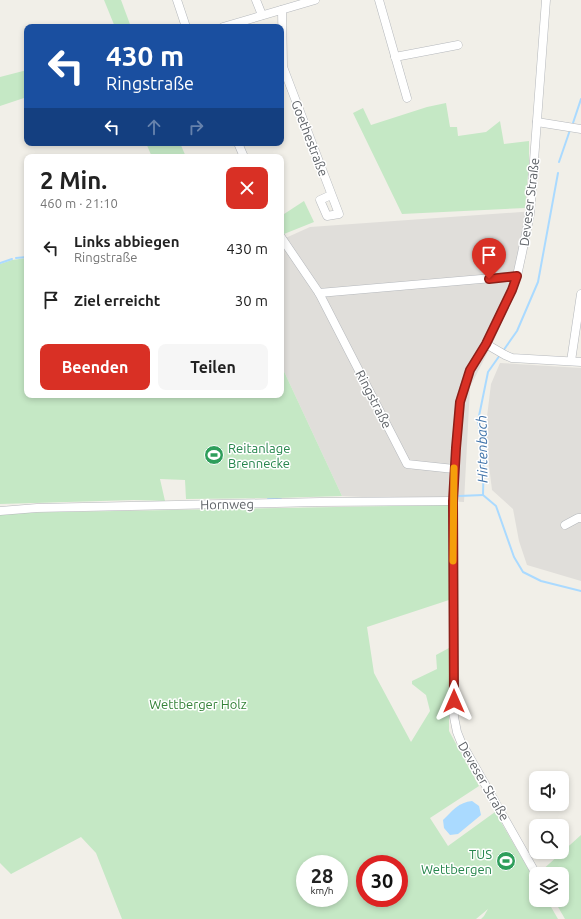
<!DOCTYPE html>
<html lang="de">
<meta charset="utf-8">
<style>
:root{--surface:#fff;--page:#f6f6f6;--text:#222;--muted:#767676;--accent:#d93025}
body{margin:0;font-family:Ubuntu,sans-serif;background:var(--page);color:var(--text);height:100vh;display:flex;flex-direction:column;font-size:15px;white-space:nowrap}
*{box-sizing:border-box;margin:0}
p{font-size:13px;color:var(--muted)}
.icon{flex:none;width:22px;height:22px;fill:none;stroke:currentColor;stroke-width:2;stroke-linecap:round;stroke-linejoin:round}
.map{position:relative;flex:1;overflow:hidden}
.details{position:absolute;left:24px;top:154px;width:260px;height:244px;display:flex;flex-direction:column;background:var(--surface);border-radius:8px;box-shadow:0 2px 6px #0003}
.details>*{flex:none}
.guide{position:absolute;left:24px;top:24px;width:260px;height:122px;border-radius:8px;box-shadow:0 2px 6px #0003;background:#1a4fa0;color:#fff;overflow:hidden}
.buttons{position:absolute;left:529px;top:771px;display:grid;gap:8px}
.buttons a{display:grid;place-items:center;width:40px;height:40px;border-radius:8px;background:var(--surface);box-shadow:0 2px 6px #0003;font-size:20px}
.speed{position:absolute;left:296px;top:855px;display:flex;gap:8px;font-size:20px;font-weight:700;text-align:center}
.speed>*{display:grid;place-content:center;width:52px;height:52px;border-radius:50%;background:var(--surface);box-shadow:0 2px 6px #0003;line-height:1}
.speed small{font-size:10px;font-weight:400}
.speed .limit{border:6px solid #d22;background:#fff;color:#111}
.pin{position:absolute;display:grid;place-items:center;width:34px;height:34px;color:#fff;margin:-41px -17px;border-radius:50% 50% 50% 0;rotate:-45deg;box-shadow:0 0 4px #0007}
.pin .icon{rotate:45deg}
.me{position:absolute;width:44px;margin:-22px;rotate:0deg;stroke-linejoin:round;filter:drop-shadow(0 0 3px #0008)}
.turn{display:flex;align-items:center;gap:14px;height:84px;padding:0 16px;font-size:18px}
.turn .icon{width:52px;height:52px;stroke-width:2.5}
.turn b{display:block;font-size:28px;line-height:34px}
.lanes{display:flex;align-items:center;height:38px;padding:0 16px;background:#0003;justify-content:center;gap:20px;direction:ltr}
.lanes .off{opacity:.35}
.round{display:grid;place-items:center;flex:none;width:42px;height:42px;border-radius:8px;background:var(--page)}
.summary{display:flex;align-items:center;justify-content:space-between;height:68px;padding:0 16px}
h1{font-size:24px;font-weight:600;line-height:30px}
.primary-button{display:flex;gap:8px;margin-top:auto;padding:8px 16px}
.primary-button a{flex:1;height:46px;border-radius:8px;background:var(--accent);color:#fff;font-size:16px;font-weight:600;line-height:46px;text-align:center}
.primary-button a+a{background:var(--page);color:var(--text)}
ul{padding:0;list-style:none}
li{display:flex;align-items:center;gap:12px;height:52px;padding:0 16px}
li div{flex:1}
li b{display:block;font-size:15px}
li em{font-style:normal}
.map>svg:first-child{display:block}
.industrial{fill:#e0deda}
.green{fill:#c5e8c5;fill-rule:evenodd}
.water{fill:#aadaff}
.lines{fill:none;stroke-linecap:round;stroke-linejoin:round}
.stream{stroke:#aadaff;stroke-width:2}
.street-casing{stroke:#b5b8bc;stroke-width:9}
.street{stroke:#fff;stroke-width:8}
.route-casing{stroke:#8d1f18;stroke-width:10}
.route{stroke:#d93025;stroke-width:7}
.slow{stroke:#f59e0b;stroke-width:7}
.labels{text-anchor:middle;stroke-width:3;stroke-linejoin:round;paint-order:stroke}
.street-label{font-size:13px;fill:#5f6368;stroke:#fff}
.leisure-label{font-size:13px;fill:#27864d;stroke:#fff;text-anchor:start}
.park-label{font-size:13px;fill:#348238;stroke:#fff}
.water-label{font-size:14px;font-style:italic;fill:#4174aa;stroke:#fff}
</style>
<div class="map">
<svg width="581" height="919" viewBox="0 0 581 919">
<rect width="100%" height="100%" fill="#f1efe8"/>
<!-- industrial -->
<g class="industrial">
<polygon points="535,211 519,284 494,340 470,387 464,502 342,496 281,365 281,240 310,227"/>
<polygon points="500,363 581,368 581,581 527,565 519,541 513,509 492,490 485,433 491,384"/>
</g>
<!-- green -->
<g class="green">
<polygon points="104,0 121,0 131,27 115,27"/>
<polygon points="27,70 27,97 0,106 0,77"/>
<polygon points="446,103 450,127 457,127 458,136 486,132 500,121 504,144 529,141 529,164 525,208 402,214 353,113 363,108 371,125 427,107"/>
<polygon points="146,143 180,143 186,157 152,157"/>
<polygon points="304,201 314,222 284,234 281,228 281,216"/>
<polygon points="27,258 27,395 281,395 281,365 342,496 277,498 186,499 185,480 160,479 165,501 134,500 0,504 0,264 12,260"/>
<path d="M448,505L449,600L367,627L374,673L411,742L430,711L426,695L412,684V681L437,669L436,655L449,648V731L479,786L430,818L448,846L495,812L536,882V900H547L558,919H481L484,916L488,909L476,919H122L96,853L81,837L11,874L0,863V515L3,513ZM305,864H339V898H305ZM365,864H399V898H365Z"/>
<polygon points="581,835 581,919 565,919 554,900 562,900 562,874 539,873"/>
</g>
<!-- water -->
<path class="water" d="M472,801L479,806L481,815L458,834L450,835L444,828L443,820C452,811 459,802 472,801Z"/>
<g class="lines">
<!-- stream -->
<g class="stream">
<polyline points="572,126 581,99"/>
<polyline points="559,162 570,130"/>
<polyline points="16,258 27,257"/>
<polyline points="0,263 12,259"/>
<polyline points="503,351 517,331 538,282 558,173"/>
<polyline points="500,355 488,372 478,421 484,452 483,495 496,506 514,557 523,572 541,581 581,591"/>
<polyline points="459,496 483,495"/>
<polyline points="268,499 281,499"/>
</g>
<defs>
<g id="street">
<polyline points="177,0 186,27"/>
<polyline points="256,0 262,15"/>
<polyline points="379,0 407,98"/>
<polyline points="282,10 283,67 339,214 327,216 320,200 331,195"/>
<polyline points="223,27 315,0"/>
<polyline points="395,57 458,45"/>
<polyline points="537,122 581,129"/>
<polyline points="238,143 244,157"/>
<polyline points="281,237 319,293 407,464 454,469"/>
<polyline points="319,293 517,276"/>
<polyline points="486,344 505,355 512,358 581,362"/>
<polyline points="571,361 581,294"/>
<polyline points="0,511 37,508 320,502 453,501"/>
<polyline points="565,525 578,518 581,518"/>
<polyline points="536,874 461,742 457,732 454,717 453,501 456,448 460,402 470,370 486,344 512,290 517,276 522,253 530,214 546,0"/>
</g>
</defs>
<!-- street casing -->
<use href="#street" class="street-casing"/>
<!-- street -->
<use href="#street" class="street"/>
</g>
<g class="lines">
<defs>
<polyline id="route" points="454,701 453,501 456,448 460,402 470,370 486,344 512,290 517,276 489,279"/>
</defs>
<!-- route casing -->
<use href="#route" class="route-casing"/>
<!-- route -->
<use href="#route" class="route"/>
<!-- slow -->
<polyline class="slow" points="453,561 454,468"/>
</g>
<!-- icons -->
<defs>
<symbol id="stadium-disc" viewBox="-11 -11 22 22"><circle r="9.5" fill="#2e9e5b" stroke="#fff"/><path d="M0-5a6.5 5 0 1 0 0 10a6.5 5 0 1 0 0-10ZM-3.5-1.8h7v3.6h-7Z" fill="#fff"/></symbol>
</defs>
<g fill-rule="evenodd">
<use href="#stadium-disc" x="203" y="444" width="22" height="22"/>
<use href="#stadium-disc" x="495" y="850" width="22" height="22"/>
</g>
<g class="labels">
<!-- street labels -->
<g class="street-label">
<text transform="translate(310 138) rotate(69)" y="5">Goethestraße</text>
<text transform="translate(529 202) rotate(-83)" y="5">Deveser Straße</text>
<text transform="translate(374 399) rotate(63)" y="5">Ringstraße</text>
<text transform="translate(227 504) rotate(-1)" y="5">Hornweg</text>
<text transform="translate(484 781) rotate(60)" y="5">Deveser Straße</text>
</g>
<!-- leisure labels -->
<g class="leisure-label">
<text x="228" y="453">Reitanlage<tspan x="228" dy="15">Brennecke</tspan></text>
<text x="492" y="859" text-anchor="end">TUS<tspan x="492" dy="15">Wettbergen</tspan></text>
</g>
<!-- park labels -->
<g class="park-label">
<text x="198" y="709">Wettberger Holz</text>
</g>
<!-- water labels -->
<g class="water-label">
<text transform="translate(482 449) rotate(-91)" y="5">Hirtenbach</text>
</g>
</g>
</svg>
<div class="buttons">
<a><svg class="icon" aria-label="sound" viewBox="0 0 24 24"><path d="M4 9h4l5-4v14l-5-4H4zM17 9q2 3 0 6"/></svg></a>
<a><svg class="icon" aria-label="search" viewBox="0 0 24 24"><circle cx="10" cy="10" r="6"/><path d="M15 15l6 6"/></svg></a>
<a><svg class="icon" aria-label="layers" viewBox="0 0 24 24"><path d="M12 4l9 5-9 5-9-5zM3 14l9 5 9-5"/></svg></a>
</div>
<div class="speed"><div>28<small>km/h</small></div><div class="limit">30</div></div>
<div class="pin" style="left:489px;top:279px;background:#d93025"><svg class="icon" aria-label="arrive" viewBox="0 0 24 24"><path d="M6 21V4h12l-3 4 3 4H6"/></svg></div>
<svg class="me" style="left:454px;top:701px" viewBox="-20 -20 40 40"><path d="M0-17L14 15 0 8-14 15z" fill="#d93025" stroke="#fff" stroke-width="4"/></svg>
<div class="guide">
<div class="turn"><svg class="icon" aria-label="left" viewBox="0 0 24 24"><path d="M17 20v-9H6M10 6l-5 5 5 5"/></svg><div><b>430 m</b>Ringstraße</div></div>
<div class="lanes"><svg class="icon" aria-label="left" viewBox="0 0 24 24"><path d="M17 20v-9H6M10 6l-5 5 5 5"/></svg><svg class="icon off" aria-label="ahead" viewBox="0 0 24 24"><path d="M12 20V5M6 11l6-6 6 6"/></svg><svg class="icon off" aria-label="right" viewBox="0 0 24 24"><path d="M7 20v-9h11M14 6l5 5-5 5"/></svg></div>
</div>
<section class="details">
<div class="summary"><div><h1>2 Min.</h1><p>460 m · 21:10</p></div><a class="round" style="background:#d93025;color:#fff"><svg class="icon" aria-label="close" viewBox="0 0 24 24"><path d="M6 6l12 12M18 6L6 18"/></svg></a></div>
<ul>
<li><svg class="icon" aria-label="left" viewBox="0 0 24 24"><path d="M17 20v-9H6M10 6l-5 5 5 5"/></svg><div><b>Links abbiegen</b><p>Ringstraße</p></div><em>430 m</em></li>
<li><svg class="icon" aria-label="arrive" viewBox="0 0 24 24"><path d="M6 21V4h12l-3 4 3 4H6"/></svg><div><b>Ziel erreicht</b></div><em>30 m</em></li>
</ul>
<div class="primary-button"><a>Beenden</a><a>Teilen</a></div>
</section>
</div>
